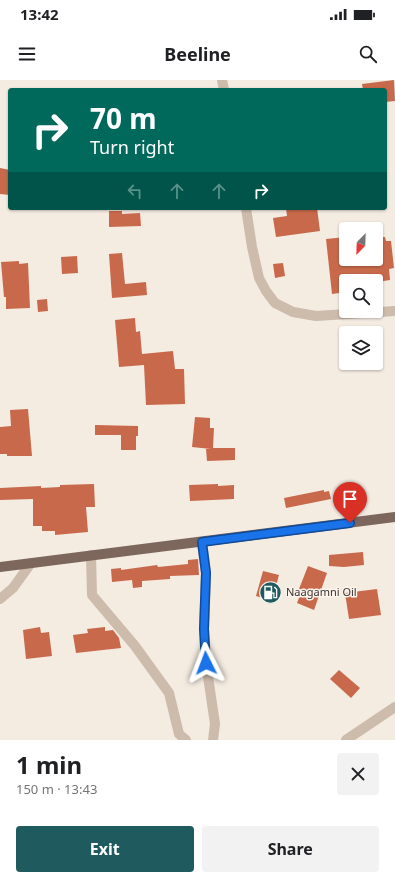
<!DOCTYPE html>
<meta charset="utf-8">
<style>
:root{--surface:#fff;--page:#f2f2f2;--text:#202124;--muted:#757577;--accent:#1f5a5e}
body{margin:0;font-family:"Noto Sans",sans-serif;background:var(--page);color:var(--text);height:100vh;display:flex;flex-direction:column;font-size:15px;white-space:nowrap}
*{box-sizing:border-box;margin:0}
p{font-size:13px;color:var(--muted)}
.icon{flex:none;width:22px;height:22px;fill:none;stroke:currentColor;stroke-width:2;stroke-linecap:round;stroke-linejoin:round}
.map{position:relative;height:660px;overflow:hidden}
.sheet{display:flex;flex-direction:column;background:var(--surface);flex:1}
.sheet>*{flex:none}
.banner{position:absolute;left:8px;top:8px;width:379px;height:122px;border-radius:4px;box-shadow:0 1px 3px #0004;background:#00695c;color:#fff;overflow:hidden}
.needle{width:26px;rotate:203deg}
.tools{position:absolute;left:339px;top:142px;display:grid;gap:8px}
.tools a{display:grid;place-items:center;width:44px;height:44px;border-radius:4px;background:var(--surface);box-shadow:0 1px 3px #0004;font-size:20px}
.pin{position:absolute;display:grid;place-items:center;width:34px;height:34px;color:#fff;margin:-41px -17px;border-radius:50% 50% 50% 0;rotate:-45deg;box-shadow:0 0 4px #0007}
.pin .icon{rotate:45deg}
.me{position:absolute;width:44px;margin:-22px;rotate:357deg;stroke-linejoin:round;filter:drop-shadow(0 0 3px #0008)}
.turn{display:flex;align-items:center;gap:14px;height:84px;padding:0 16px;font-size:18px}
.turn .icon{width:52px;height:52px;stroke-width:2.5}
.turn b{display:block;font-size:28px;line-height:34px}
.lanes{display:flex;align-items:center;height:38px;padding:0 16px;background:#0003;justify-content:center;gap:20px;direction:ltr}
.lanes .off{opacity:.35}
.round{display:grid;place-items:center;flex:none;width:42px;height:42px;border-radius:4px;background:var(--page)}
.head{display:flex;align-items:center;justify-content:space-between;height:68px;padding:0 16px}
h1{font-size:24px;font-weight:700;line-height:30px}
.action{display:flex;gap:8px;margin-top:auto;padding:8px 16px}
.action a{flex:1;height:46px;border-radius:4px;background:var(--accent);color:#fff;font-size:16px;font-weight:700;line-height:46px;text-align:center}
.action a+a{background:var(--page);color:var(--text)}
.status{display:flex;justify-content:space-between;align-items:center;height:28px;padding:0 20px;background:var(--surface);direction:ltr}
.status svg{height:11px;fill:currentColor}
header{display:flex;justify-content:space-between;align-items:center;height:52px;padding:0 16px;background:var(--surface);font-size:18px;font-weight:700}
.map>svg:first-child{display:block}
.building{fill:#c8694b}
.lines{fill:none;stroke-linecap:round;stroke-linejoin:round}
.minor{stroke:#cdbbac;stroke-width:10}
.major{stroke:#7d675c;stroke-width:10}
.route-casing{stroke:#114b97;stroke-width:10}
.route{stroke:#1a73e8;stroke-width:7}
.labels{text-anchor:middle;stroke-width:3;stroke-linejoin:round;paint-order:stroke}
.poi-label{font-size:11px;fill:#3b302b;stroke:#fbf5ee;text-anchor:start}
</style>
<div class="status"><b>13:42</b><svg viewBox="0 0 49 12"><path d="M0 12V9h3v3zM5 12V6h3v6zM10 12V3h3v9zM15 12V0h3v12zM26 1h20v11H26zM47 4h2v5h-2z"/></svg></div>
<header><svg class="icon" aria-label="menu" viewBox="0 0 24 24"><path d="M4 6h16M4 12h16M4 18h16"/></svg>Beeline<svg class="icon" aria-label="search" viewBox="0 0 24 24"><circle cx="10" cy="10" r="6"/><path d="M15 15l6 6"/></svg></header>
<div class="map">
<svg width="395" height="660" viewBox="0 0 395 660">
<rect width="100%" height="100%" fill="#f4ebe1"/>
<!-- building -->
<g class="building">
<polygon points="394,0 395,21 385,22 385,10 363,10 362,4"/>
<polygon points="0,88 10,90 10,115 0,114"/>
<polygon points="286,128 317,128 320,151 276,157 273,138 287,136"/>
<polygon points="109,131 122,131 122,134 140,133 141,146 109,147"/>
<polygon points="346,157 346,179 376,179 376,157 385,157 386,161 391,161 394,188 389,189 390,200 377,202 346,201 346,212 332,214 326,159"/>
<polygon points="122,173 125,204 146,202 147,215 112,218 109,174"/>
<polygon points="77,176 78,193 62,194 61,177"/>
<polygon points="19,181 19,184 28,183 30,228 6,229 6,217 4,217 1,182"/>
<polygon points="283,183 285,196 275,198 273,184"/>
<polygon points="47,219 48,231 38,232 37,220"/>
<polygon points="135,238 136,252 140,251 142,274 173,271 175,289 184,289 185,324 146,325 144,285 119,287 115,240"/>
<polygon points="28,329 32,376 7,376 7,374 0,374 0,347 11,346 10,330"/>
<polygon points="195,337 210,338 210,348 214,348 213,368 235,368 235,380 207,381 206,369 211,369 192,367"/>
<polygon points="95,345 138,346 138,356 136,356 136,370 121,370 121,355 95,355"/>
<polygon points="94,404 95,427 86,427 88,452 55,455 55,451 42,451 42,446 33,446 33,419 0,420 0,408 41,406 41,408 60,407 60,405"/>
<polygon points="218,404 218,406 234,405 234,419 190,421 189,405"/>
<polygon points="324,410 324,412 329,411 331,419 286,428 284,418"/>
<polygon points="363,472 364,485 344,487 329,486 329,475"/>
<polygon points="198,479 199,495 170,496 170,499 142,501 142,507 133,508 132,500 112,502 111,489 121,488 121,490 157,485 158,487 188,484 188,480"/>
<polygon points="308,486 327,493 314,530 297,523 302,510 299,509"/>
<polygon points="263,491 279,495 272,521 256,516"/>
<polygon points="377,509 381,535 349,539 345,513"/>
<polygon points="40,547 41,553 49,552 52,576 26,579 23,550"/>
<polygon points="105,547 105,551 113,550 119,558 121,568 76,573 73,555 88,553 87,549"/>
<polygon points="339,590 360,608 351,618 330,599"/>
</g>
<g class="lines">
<!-- minor -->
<g class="minor">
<polyline points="222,0 224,10"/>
<polyline points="246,128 252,167 259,198 266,211 275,223 293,232 316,236 395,231"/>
<polyline points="202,462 206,493 204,549 206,583 215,644 213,660"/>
<polyline points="91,475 92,515 135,566 169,613 179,654 186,660"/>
<polyline points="0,519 13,508 31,483"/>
<polyline points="346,660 395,627"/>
</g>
<!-- major -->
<polyline class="major" points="0,487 395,437"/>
</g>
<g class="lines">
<defs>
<polyline id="route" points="206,583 204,549 206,493 202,462 350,443"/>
</defs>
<!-- route casing -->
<use href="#route" class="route-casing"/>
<!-- route -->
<use href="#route" class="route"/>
</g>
<!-- icons -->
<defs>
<symbol id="fuel-disc" viewBox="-11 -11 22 22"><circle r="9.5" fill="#1f5a5e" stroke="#fbf5ee"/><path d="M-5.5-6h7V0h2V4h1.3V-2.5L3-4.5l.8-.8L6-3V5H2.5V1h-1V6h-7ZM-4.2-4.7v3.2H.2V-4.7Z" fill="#fff"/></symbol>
</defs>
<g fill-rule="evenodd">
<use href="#fuel-disc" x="258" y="500" width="25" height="25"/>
</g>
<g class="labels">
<!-- poi labels -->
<g class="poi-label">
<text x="286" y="516">Naagamni Oil</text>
</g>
</g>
</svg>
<div class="tools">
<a><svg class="needle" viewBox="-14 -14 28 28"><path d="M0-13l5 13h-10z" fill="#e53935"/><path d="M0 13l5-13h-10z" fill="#757577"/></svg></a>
<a><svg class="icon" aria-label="search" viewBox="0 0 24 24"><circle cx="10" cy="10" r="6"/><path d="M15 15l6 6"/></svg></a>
<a><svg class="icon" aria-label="layers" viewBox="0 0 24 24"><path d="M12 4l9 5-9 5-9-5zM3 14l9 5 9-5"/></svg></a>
</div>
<div class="pin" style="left:350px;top:443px;background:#d93025"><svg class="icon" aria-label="arrive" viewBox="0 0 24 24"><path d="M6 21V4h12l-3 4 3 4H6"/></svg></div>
<svg class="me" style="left:206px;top:583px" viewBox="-20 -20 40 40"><path d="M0-17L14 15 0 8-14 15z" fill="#1a73e8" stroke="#fff" stroke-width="4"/></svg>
<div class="banner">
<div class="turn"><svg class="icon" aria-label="right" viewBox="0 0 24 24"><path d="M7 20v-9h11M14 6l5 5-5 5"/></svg><div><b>70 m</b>Turn right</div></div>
<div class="lanes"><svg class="icon off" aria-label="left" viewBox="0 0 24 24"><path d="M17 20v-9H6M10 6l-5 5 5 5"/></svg><svg class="icon off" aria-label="ahead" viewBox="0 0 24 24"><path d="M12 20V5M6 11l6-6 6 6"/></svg><svg class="icon off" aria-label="ahead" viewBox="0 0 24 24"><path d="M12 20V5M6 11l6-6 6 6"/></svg><svg class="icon" aria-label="right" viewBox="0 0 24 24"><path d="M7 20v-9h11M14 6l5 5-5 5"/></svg></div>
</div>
</div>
<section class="sheet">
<div class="head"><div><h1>1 min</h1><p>150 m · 13:43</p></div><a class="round"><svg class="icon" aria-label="close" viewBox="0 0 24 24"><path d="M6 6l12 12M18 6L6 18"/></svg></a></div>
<div class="action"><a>Exit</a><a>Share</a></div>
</section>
